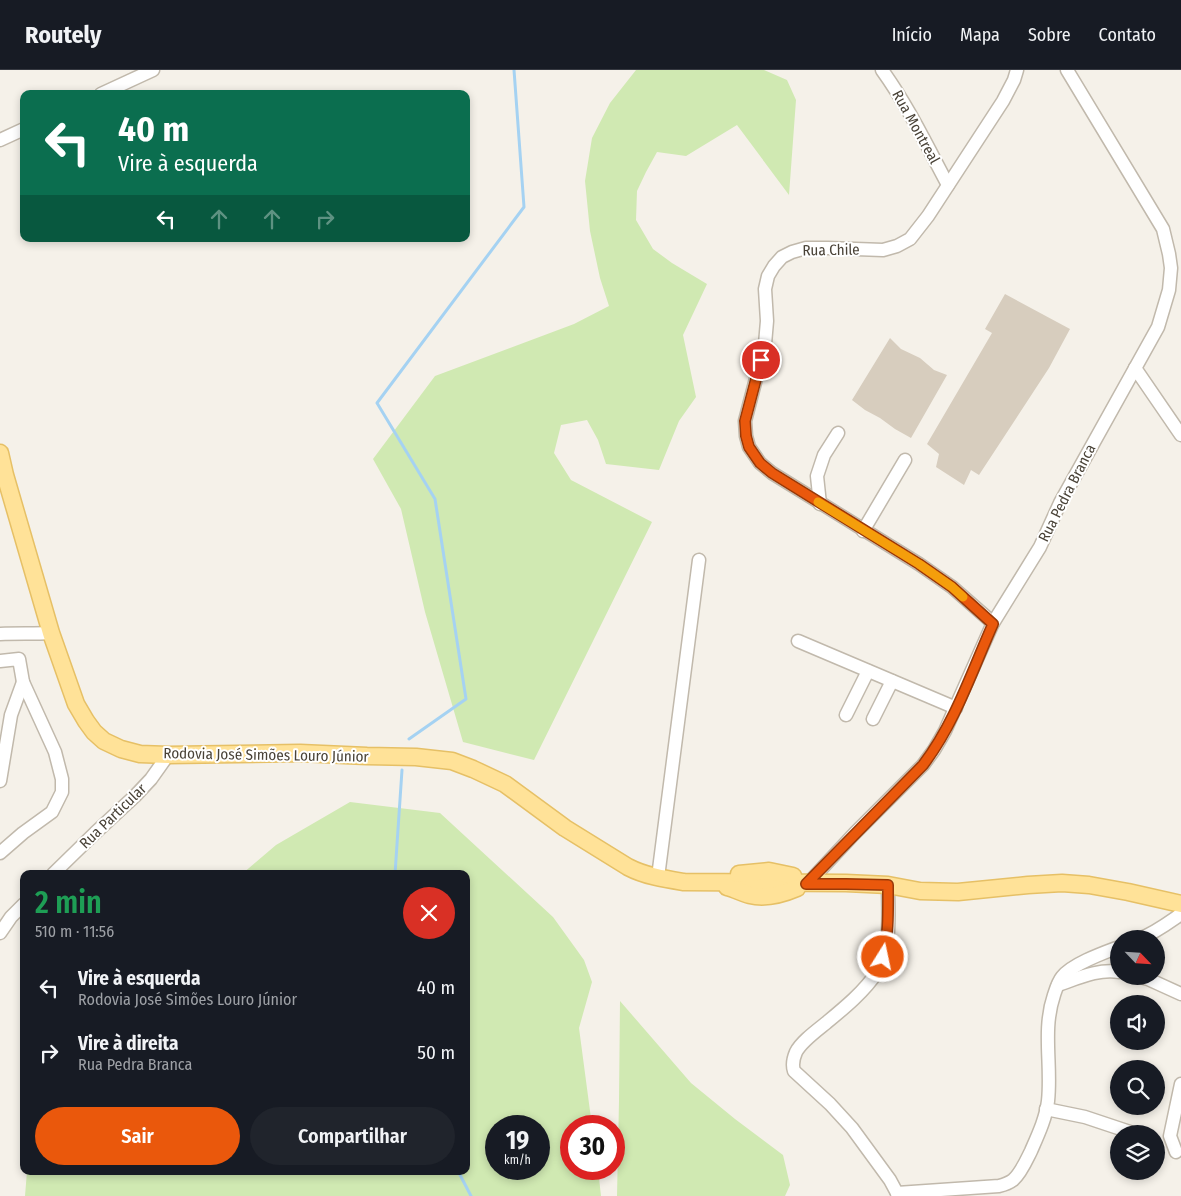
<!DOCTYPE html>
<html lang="pt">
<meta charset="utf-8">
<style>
:root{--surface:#171b24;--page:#20242c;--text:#f1f3f6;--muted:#9ea1a6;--line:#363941;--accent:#ea580c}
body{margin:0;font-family:"Fira Sans Condensed",sans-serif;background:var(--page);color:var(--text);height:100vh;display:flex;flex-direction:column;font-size:19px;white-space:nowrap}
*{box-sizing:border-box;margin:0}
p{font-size:16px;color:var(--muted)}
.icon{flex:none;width:28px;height:28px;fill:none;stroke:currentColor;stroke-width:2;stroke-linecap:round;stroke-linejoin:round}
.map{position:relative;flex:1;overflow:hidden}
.panel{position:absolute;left:20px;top:800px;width:450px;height:305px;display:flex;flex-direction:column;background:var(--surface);border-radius:10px;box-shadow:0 2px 8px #0003}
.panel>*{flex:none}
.guide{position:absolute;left:20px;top:20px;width:450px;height:152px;border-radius:10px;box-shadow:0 2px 8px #0003;background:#0b6e4f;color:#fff;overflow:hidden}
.needle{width:32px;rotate:115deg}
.buttons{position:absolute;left:1110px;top:860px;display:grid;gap:10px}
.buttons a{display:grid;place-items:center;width:55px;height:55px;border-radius:50%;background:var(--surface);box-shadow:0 2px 8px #0003;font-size:25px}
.speed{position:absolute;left:485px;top:1045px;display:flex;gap:10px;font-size:25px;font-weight:700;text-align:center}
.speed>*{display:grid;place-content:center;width:65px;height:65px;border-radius:50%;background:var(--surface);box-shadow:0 2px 8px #0003;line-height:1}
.speed small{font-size:12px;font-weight:400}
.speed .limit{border:8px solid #d22;background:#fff;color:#111}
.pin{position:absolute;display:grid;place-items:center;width:42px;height:42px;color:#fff;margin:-21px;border:2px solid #fff;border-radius:50%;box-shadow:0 1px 5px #0007}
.me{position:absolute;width:55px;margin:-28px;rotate:10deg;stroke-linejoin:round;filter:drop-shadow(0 0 4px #0008)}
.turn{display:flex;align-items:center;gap:18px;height:105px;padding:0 15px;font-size:22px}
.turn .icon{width:65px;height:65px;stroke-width:2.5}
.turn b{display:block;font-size:35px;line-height:42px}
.lanes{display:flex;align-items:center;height:48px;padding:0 15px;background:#0003;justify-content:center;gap:25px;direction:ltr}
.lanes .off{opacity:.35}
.round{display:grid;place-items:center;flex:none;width:52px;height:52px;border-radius:26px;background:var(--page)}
.head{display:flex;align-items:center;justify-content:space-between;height:85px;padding:0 15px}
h1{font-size:30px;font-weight:600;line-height:38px;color:#1e9e55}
.cta{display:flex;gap:10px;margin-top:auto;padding:10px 15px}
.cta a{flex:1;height:58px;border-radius:30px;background:var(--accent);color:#fff;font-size:20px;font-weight:600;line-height:58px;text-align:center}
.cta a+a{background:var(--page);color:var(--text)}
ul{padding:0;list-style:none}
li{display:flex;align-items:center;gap:15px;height:65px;padding:0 15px}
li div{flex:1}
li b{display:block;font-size:19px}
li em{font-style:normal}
header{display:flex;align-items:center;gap:30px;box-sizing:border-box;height:70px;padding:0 25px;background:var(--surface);border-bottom:1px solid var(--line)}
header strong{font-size:24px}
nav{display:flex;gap:28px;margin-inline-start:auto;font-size:18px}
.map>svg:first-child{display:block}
.green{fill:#d0e9b2;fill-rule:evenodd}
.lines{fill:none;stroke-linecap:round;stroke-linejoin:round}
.stream{stroke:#a5d2f2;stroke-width:3}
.building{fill:#d7cdbe}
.minor-casing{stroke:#c1b9ac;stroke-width:15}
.major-casing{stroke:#e6c066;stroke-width:19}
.minor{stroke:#fff;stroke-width:12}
.major{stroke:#ffe298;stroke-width:16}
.route-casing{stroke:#983908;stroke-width:12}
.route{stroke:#ea580c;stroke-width:9}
.slow{stroke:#f59e0b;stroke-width:9}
.labels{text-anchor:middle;stroke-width:4;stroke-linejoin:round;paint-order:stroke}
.street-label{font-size:15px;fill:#494237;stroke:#fff}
</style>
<header>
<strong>Routely</strong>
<nav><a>Início</a><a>Mapa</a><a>Sobre</a><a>Contato</a></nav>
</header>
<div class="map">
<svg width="1181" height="1126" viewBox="0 0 1181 1126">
<rect width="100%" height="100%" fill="#f5f1e9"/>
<!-- green -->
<g class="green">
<polygon points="636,0 764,0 787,10 796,30 789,125 737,55 686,86 657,82 646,102 637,121 636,150 653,179 672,193 707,214 683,265 696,327 679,351 659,400 606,394 598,370 587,350 561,355 554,383 571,410 652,452 534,690 463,672 425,542 401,439 373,389 435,306 574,254 609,236 600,208 590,161 585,111 592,68 610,33"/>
<path d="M350,732L440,743L553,847L584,890L592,912L579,958L592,1056H571V1099H598L601,1126H25L27,1101H466V804H242L276,775ZM496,1056H539V1099H496Z"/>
<polygon points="620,931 691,1013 735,1049 783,1085 790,1115 785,1126 617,1126 619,1031"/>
</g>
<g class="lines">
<!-- stream -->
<g class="stream">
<polyline points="409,669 466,629 435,429 377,333 524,137 514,0"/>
<polyline points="395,804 402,700"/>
<polyline points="458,1101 471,1126"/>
</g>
</g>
<!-- building -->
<g class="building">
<polygon points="1005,224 1070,259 1049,298 979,405 971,400 964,415 936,397 939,384 927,374 992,263 985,259"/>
<polygon points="890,268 901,279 920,288 934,300 947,305 911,368 895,359 880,348 865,340 852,330"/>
</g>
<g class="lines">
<defs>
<g id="minor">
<path d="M882,0C908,36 927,76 948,115"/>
<polyline points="101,24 153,0"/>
<polyline points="0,70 24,59"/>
<polyline points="1135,298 1181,365"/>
<polyline points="820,434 817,406 824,385 838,363"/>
<polyline points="863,461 905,390"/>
<polyline points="993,553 952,517 919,494 772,403 760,393 749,377 746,366 745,351 765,274 767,251 765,219 768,206 774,196 782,187 792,182 806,178 828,178 883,180 897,176 910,169 928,146 1003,31 1014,10 1017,0"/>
<path d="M0,564C17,563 34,564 51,563"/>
<polyline points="798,571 956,638"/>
<polyline points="0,591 19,589 23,612 55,682 62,709 62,722 52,742 23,763 0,783"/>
<polyline points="846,645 868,601"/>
<polyline points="873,649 892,611"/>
<polyline points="0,711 11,645 23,612"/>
<polyline points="53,804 95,763 135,726 151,709 168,685"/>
<polyline points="658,807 699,490"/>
<polyline points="806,814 812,809 854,764 923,695 934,680 945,661 993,553 1040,477 1060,433 1158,257 1169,220 1171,198 1169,184 1163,159 1067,0"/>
<path d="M888,815C888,844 892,876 877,902C865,921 843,939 826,953C816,961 801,972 796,982C793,989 792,995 794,1001L830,1034L852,1058L890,1110L897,1123L898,1126"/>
<polyline points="0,863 11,847 24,834"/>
<path d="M1139,869C1155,863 1168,853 1181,844"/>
<polyline points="1137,906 1148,909 1181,924"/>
<path d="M1058,915C1076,909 1099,898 1119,902"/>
<polyline points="1046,1039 1085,1047 1130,1062"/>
<polyline points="1176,1082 1170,1066 1181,1014"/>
<path d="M897,1123L999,1116C1003,1115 1009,1113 1013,1110C1021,1103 1026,1091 1031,1081C1038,1065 1046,1048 1048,1031C1052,995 1042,960 1054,925C1056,919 1058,912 1062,907C1072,894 1103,883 1119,877"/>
</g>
<g id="major">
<path d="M0,383L5,405L51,563L76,634L86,651L94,662L104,671L121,679L140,684L168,685L300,683L367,686L416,687L452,691L473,699L505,714L565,758L628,797C645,806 665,809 684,812L846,813L888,815L920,821L958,822L1028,815L1062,813L1089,815L1128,822L1181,834"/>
<polyline points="739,804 769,801 793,806"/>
<path d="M727,817C735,819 742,823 750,825C766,829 783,824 797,818"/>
</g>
</defs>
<!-- minor casing -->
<use href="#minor" class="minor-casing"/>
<!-- major casing -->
<use href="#major" class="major-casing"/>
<!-- minor -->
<use href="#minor" class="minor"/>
<!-- major -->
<use href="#major" class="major"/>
</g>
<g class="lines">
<defs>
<path id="route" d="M761,290L745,351L746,366L749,377L760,393L772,403L919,494L952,517L993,554C972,601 955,653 923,695L806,814H846L888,815C888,840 889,863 883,887"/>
</defs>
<!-- route casing -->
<use href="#route" class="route-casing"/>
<!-- route -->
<use href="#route" class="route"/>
<!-- slow -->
<polyline class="slow" points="818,432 919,494 952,517 963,527"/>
</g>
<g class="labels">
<!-- street labels -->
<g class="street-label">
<text transform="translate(916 57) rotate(61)" y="5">Rua Montreal</text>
<text transform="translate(831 180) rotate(-1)" y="5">Rua Chile</text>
<text transform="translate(1067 423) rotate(-63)" y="5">Rua Pedra Branca</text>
<text transform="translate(266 685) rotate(1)" y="5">Rodovia José Simões Louro Júnior</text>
<text transform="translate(113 746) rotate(-44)" y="5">Rua Particular</text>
</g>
</g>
</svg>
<div class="buttons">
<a><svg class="needle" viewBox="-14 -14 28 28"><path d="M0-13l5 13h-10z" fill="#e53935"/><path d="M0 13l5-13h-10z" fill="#9ea1a6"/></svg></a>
<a><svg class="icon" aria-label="sound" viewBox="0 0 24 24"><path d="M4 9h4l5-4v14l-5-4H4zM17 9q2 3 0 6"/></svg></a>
<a><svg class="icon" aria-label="search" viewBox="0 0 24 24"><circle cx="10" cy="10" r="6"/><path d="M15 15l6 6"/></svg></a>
<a><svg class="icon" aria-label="layers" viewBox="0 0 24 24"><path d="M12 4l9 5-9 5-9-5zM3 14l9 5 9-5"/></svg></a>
</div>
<div class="speed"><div>19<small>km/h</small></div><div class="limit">30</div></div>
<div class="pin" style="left:761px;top:290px;background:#d93025"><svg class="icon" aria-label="arrive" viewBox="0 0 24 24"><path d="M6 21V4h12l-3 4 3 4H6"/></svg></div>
<svg class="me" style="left:883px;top:887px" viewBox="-20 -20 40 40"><circle r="17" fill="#ea580c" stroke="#fff" stroke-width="3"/><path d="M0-11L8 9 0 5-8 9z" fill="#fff"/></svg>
<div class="guide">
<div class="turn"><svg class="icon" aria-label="left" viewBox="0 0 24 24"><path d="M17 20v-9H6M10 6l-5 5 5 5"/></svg><div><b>40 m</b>Vire à esquerda</div></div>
<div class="lanes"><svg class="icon" aria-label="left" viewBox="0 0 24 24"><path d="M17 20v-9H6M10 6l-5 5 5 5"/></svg><svg class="icon off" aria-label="ahead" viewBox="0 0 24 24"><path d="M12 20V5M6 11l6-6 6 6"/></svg><svg class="icon off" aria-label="ahead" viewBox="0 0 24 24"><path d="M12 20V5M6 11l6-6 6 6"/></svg><svg class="icon off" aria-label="right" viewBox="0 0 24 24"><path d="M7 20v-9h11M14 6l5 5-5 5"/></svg></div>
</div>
<section class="panel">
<div class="head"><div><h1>2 min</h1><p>510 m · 11:56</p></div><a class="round" style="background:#d93025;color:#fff"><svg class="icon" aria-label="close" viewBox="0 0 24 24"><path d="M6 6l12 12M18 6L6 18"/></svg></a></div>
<ul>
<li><svg class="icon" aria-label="left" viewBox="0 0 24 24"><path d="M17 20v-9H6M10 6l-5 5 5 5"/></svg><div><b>Vire à esquerda</b><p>Rodovia José Simões Louro Júnior</p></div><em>40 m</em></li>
<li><svg class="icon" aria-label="right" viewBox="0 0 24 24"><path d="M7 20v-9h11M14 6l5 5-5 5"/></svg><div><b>Vire à direita</b><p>Rua Pedra Branca</p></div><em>50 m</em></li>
</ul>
<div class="cta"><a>Sair</a><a>Compartilhar</a></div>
</section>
</div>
